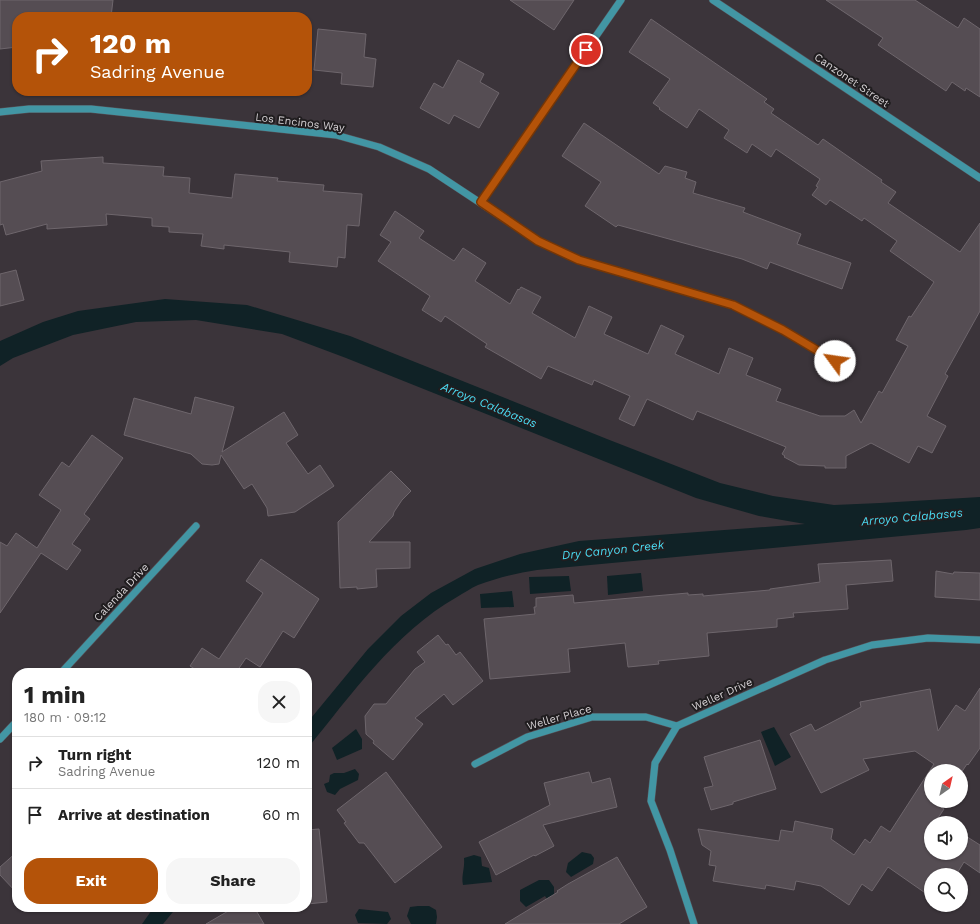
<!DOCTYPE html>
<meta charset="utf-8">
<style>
:root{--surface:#fff;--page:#f6f6f6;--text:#222;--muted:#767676;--line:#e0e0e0;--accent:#b45309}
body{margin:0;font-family:"Work Sans",sans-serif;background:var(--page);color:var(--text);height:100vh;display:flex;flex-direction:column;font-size:15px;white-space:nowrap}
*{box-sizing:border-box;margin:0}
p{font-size:13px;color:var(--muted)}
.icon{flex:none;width:22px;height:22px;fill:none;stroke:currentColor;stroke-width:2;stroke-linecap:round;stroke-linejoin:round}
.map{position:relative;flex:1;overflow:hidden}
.drawer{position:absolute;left:12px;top:668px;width:300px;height:244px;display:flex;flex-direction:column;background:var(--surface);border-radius:16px;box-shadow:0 1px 3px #0004}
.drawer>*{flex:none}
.banner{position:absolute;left:12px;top:12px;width:300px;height:84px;border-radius:16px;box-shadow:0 1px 3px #0004;background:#b45309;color:#fff;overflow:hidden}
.needle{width:26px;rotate:34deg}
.fabs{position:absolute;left:924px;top:764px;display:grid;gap:8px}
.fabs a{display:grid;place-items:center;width:44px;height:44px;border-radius:50%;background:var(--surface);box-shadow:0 1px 3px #0004;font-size:20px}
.pin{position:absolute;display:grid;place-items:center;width:34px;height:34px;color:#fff;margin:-17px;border:2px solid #fff;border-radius:50%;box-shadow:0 1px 4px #0007}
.me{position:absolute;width:44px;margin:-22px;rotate:301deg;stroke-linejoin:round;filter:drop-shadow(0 0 3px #0008)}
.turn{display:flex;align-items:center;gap:14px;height:84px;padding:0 12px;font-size:18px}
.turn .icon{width:52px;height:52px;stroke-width:2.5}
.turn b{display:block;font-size:28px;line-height:34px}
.round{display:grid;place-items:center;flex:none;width:42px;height:42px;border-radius:16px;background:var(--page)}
.headline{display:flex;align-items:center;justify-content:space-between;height:68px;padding:0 12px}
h1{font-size:24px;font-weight:700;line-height:30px}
.action{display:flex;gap:8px;margin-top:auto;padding:8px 12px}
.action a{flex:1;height:46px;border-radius:16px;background:var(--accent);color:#fff;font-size:16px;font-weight:700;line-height:46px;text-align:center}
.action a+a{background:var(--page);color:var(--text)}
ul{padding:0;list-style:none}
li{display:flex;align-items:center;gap:12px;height:52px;padding:0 12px;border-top:1px solid var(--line)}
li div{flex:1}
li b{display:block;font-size:15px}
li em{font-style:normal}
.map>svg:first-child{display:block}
.water{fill:#102226}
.building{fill:#554d53;stroke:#6e666c}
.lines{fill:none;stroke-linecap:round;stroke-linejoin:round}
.minor-casing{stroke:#575056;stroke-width:8}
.minor{stroke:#4296a4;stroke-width:7}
.route-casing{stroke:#753606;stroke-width:10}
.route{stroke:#b45309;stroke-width:7}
.labels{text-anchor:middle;stroke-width:4;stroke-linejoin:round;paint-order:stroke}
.street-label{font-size:11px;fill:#d6d2d5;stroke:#201d1f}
.water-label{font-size:12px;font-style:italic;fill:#4adbf2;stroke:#201d1f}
</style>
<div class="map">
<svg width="980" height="924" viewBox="0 0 980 924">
<rect width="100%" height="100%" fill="#3b343a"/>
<!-- water -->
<g class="water">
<path d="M165,299L247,305L350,336L607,439L720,483L773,496L834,505L880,503L980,497V528L966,530L537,570C517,573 497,578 478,585C471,588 464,593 457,597C394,633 352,694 307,749V723L368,649L401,616L431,593L475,569L520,554L579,541L805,524L759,516L696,498L346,358L282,334L196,320L136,322L73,335L13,358L0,366V341L43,322L78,311Z"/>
<polygon points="641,573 643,591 608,595 607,576"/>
<polygon points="569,576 571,591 530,594 529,577"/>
<polygon points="512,591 514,607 481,608 480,594"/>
<polygon points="774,727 791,757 775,766 761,732"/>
<polygon points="356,729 362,739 362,749 337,760 332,748"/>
<polygon points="355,769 359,774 358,780 340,789 335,795 327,792 324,784 329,782 330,775 334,773 344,773"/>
<polygon points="582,852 591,854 594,858 593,864 571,877 566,872 568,863"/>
<path d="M474,855L481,857L482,866L489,868L492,882L463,885C461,875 465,869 464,858Z"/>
<polygon points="539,880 549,880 554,887 554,900 550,904 545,896 526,907 520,901 520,890"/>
<polygon points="418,906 429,906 436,910 437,917 436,924 411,924 407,916 410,907"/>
<polygon points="154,907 177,907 163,924 142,924"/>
<polygon points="359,909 388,912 391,919 387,924 358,923 355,915"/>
</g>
<!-- building -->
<g class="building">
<polygon points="0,0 113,0 111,17 17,17 17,47 0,49"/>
<polygon points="510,0 574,0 554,30"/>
<polygon points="826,0 915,0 958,28 964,18 980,29 980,97 966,88 965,91 952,82 946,91 878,45 883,38"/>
<polygon points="651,19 767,99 764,102 774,109 771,113 818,145 823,139 882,180 881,182 896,192 888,203 960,252 980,223 980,311 945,374 948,376 927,416 946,426 932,453 918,446 909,463 871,443 846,456 846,468 825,468 825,466 799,465 784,457 785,456 782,454 786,447 697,411 693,420 647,399 634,426 619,419 630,396 594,380 592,385 548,366 541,379 485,347 487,344 445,316 441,322 422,310 430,296 378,261 391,242 380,235 395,211 424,231 419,238 454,261 463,248 486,263 475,281 510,304 518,289 519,290 521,287 541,297 532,313 575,338 589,306 612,317 604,334 648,354 661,325 684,336 675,354 719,374 729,348 753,358 746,375 781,389 776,401 820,416 845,416 854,410 861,423 879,391 882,393 908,346 896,340 909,316 911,317 934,282 890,251 897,241 864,218 862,221 830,200 826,205 812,195 818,187 816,186 820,179 776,149 771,157 752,144 747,153 724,138 729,130 699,109 687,128 659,109 660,108 653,103 670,79 629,52"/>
<polygon points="318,29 366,34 364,57 376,59 373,87 341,84 342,73 314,70"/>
<polygon points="458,60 484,74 480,82 499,93 479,128 454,115 449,124 420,108 434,83 443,88"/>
<polygon points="584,123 659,174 665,166 687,172 685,178 696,182 693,193 745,208 743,212 801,234 797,244 851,263 842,289 770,262 767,269 742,259 618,225 616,227 585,206 601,182 562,156"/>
<polygon points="103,157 103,163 164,167 163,176 190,178 189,193 232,198 235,174 278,178 277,181 324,185 323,191 362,194 359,226 347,225 345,258 338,257 337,267 289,262 290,252 224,245 224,249 201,246 203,234 169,232 169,227 152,226 152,218 106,214 107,225 47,229 47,224 6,235 3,224 0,225 0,182 42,171 41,161"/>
<polygon points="16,270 24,300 0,306 0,274"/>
<polygon points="195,397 234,407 222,452 284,412 298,435 286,443 308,474 320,465 334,486 295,512 268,516 267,508 252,484 244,489 221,455 219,464 212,465 202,464 191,454 124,435 134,398 191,414"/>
<polygon points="92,435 123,458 84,514 90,519 72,544 81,550 67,570 41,553 0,613 0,542 7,546 16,533 37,548 61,510 39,495 62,462 69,467"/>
<polygon points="391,471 411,491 402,500 394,512 393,516 369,542 410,542 410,568 376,569 377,587 357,589 357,587 340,588 338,522"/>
<polygon points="261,559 319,599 294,638 283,631 260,667 246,658 237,671 240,673 201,673 190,666 202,648 219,659 263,593 246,581"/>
<polygon points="891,560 893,581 846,585 848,609 793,613 794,617 777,619 777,627 707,633 709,656 658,661 659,664 628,667 625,643 568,649 570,672 490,679 484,619 535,614 534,607 536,607 536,598 573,595 574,603 688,593 688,595 703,594 703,596 770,590 770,589 820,582 818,564"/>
<polygon points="936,571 953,574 954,572 980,573 980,600 935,597"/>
<polygon points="438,635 446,645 448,644 456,655 460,652 483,681 453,705 444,694 415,718 423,724 393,760 373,743 374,741 366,734 365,716 374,704 386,704 415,669 425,662 417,652"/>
<polygon points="980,688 980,748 968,765 967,764 961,773 961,771 931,771 931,801 942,801 939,806 944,809 938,818 946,823 931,823 931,853 961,853 961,833 980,845 980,873 964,862 956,875 931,875 931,897 888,867 872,891 862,884 849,905 821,886 796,881 794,890 766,885 765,889 713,881 716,866 709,865 711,851 702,845 698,829 779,841 781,830 793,832 795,821 833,829 831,839 854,855 865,839 870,843 881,826 890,832 934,764 915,751 863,759 869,770 821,793 790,734 811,724 815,731 861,707 860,702 930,689 938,731 956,705 965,711"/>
<polygon points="760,740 776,789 733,802 733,804 711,810 704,788 713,786 704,757"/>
<polygon points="386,772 442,847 395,883 364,843 359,843 344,823 346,822 337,810"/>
<polygon points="589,772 592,783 610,778 617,807 543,825 554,846 535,856 534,855 496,875 479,842 550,805 544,783"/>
<polygon points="319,829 327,902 307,904 307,830"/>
<polygon points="17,852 17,893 0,875 0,867"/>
<polygon points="617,857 647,907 619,924 505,924 558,892 557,891 568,884"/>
<polygon points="235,907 254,907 264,924 206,924"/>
</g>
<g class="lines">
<defs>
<g id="minor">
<polyline points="713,0 980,178"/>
<polyline points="0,112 29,109 91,109 336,135 379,147 429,169 538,241 579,260 733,305 783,330 835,361"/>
<polyline points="481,202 621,0"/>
<polyline points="61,673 196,526"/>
<polyline points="0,739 17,721"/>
<polyline points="475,764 527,737 592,717 646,717 677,726"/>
<polyline points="694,924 670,850 651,801 655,763 677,726 825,660 872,645 928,638 980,640"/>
</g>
</defs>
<!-- minor casing -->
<use href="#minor" class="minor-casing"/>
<!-- minor -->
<use href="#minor" class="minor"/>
</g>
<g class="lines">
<defs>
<polyline id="route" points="586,50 481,202 538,241 579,260 733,305 783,330 835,361"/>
</defs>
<!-- route casing -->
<use href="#route" class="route-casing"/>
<!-- route -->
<use href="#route" class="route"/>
</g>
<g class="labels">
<!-- street labels -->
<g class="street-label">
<text transform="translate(852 80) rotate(34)" y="4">Canzonet Street</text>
<text transform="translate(300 122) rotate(7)" y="4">Los Encinos Way</text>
<text transform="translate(121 592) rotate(-47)" y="4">Calenda Drive</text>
<text transform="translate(722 694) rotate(-24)" y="4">Weller Drive</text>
<text transform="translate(559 717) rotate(-16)" y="4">Weller Place</text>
</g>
<!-- water labels -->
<g class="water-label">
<text transform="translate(489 405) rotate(22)" y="4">Arroyo Calabasas</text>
<text transform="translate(912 517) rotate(-5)" y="4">Arroyo Calabasas</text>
<text transform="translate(613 550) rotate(-6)" y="4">Dry Canyon Creek</text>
</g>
</g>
</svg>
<div class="fabs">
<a><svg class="needle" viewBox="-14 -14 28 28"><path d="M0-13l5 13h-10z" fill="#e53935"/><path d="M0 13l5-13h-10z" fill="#767676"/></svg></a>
<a><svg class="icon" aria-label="sound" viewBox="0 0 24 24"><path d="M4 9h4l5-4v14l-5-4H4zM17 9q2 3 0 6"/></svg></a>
<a><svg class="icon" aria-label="search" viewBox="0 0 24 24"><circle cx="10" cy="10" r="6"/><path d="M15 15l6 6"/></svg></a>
</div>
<div class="pin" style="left:586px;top:50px;background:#d93025"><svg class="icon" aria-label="arrive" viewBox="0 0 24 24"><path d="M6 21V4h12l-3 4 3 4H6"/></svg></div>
<svg class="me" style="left:835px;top:361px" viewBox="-20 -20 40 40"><circle r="19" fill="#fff"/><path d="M0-13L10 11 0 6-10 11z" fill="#b45309"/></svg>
<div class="banner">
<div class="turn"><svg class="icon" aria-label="right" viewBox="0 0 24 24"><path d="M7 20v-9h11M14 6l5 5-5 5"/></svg><div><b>120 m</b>Sadring Avenue</div></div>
</div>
<section class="drawer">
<div class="headline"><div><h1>1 min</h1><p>180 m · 09:12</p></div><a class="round"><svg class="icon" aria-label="close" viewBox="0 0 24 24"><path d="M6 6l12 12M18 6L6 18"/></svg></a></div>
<ul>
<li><svg class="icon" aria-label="right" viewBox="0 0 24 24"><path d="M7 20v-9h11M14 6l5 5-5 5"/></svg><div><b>Turn right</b><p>Sadring Avenue</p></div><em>120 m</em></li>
<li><svg class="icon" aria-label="arrive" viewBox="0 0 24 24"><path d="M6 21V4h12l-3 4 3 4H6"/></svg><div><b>Arrive at destination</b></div><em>60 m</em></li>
</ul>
<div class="action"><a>Exit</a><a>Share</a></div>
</section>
</div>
